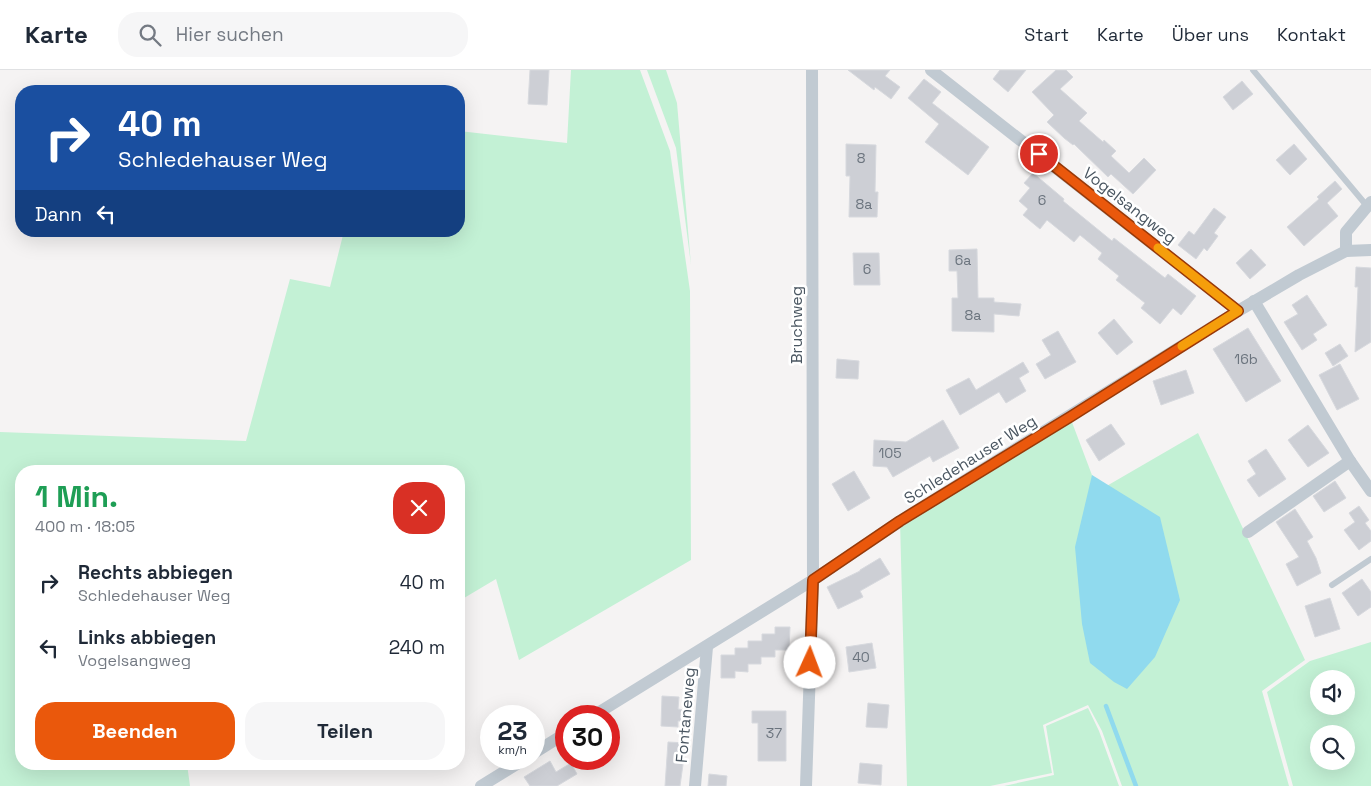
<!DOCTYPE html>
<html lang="de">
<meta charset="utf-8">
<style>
:root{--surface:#fff;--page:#f6f6f7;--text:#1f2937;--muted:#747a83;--line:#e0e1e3;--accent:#ea580c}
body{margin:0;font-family:"Space Grotesk",sans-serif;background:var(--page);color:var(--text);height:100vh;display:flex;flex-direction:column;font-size:19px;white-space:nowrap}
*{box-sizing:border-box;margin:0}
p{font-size:16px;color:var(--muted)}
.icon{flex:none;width:28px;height:28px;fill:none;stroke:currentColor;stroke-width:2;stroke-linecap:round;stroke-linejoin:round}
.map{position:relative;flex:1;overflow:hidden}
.side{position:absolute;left:15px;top:395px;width:450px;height:305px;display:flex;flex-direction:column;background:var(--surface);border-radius:20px;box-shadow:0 5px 20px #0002}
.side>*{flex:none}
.guide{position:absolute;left:15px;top:15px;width:450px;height:152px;border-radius:20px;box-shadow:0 5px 20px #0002;background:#1a4fa0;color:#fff;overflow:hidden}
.fabs{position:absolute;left:1310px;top:600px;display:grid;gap:10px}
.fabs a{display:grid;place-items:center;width:45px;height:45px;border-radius:50%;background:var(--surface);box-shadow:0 5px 20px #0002;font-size:25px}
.speed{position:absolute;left:480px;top:635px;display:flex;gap:10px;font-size:25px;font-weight:700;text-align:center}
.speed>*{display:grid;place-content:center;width:65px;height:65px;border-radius:50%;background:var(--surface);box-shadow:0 5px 20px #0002;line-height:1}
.speed small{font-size:12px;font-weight:400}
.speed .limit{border:8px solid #d22;background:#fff;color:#111}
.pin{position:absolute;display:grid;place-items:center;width:42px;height:42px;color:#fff;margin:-21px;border:2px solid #fff;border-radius:50%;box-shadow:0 1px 5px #0007}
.me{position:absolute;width:55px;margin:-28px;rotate:2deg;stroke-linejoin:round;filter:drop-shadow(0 0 4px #0008)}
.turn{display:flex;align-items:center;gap:18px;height:105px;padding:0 20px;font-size:22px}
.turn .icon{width:65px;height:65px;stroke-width:2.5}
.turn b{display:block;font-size:35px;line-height:42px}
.then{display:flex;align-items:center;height:48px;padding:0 20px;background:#0003;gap:10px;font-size:19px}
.round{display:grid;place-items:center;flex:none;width:52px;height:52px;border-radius:20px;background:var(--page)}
.headline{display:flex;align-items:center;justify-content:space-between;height:85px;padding:0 20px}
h1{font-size:30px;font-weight:700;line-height:38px;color:#1e9e55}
.action{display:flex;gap:10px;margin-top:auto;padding:10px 20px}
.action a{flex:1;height:58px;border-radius:20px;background:var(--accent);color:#fff;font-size:20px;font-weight:700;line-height:58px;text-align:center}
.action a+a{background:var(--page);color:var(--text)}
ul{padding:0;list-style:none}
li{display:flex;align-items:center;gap:15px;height:65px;padding:0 20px}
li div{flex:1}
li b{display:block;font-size:19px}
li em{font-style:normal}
header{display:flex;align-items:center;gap:30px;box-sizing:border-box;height:70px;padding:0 25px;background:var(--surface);border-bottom:1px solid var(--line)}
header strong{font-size:24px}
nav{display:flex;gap:28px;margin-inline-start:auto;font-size:18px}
.search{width:350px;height:45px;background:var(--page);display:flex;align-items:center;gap:12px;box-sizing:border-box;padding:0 18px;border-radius:20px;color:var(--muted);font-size:19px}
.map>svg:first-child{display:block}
.green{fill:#c3f1d5;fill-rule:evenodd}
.water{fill:#90daee}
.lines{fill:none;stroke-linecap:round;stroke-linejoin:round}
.stream{stroke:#90daee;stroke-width:4.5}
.building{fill:#cdcfd5;stroke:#d7d9de}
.service{stroke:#c1cad2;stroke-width:6}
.minor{stroke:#c1cad2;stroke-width:12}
.route-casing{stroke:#983908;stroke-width:12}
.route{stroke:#ea580c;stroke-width:9}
.slow{stroke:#f59e0b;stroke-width:9}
.labels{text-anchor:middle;stroke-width:5;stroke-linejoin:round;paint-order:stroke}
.number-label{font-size:14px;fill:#6b747e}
.street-label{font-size:16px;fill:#4a5661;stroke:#fff}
</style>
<header>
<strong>Karte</strong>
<div class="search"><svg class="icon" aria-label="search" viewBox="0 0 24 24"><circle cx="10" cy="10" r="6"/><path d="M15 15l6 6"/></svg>Hier suchen</div>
<nav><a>Start</a><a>Karte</a><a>Über uns</a><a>Kontakt</a></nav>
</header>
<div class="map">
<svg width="1371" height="716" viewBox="0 0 1371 716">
<rect width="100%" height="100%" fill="#f5f3f3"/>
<!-- green -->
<g class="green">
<polygon points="571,0 640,0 670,81 690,221 691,490 519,590 496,509 459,531 459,401 21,401 21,694 187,694 190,716 0,716 0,362 246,371 290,209 330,217 344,161 459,161 459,61 567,73"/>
<polygon points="647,0 666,0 677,33 691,195 676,78"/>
<polygon points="1070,347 1098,421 1198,363 1305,590 1262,621 1289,716 1122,716 1102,661 1088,635 1043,655 1052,703 990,716 907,716 900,451"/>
<path d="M1371,572V716H1293L1267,622L1310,591ZM1319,609H1346V636H1319ZM1319,664H1346V691H1319Z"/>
<polygon points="1088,638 1099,661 1119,716 1004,716 1054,705 1046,656"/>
</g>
<!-- water -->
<polygon class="water" points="1092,405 1160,447 1180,530 1155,587 1127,619 1114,612 1090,593 1082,554 1075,477"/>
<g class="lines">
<!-- stream -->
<polyline class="stream" points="1106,636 1136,716"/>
</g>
<!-- building -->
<g class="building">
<polygon points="530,0 549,0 547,35 528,34"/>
<polygon points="848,0 890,0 885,6 900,17 891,29 875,17 874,20"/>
<polygon points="1000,0 1026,0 1008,22 993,9"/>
<polygon points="1056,0 1066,0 1073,7 1060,19 1087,43 1079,51 1103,72 1104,70 1116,81 1111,86 1129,103 1144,88 1156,100 1133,124 1111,104 1108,107 1074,74 1073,75 1064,68 1047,52 1054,45 1032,22"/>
<polygon points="924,9 941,22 932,33 989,77 968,105 925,72 939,54 908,28"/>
<polygon points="1242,11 1253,24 1233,40 1223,27"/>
<polygon points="846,74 876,75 875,122 878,122 877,147 849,147 850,106 846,106"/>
<polygon points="1294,74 1307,89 1290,105 1276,90"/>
<polygon points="1033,103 1064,129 1063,131 1112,171 1114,168 1165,208 1168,204 1196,226 1181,245 1173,238 1160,254 1141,238 1145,233 1116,210 1119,206 1098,189 1102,183 1080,165 1074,172 1047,150 1040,159 1023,145 1028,139 1019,131 1030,118 1024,113"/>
<polygon points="1335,111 1342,119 1327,133 1338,146 1304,176 1287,157 1319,129 1317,127"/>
<polygon points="1214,138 1226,147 1214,163 1218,166 1207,181 1204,178 1196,189 1178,175 1189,161 1194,165"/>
<polygon points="977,179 978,228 994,228 994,232 1021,234 1019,246 994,244 994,262 952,261 952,228 958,228 957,201 949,201 949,180"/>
<polygon points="1251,179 1266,195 1250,209 1236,193"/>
<polygon points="853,183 879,183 880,215 854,215"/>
<polygon points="1356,197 1371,198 1371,272 1355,282 1358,217 1355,217"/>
<polygon points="1307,225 1327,255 1313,264 1317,270 1302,280 1284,252 1298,244 1292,235"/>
<polygon points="1114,249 1133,272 1117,285 1098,263"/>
<polygon points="1248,258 1281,311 1246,332 1213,279"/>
<polygon points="1058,261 1076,292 1045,309 1036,294 1051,285 1042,270"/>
<polygon points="1340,274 1348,286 1333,296 1325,283"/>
<polygon points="837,289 859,291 858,309 836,308"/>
<polygon points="1023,292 1029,302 1019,308 1026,321 1006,333 999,322 960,345 946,320 969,308 976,320"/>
<polygon points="1340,294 1359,329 1337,340 1319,305"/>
<polygon points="1186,300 1194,323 1161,335 1153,311"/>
<polygon points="943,350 959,378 933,392 930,386 893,407 887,397 873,396 874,370 906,372"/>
<polygon points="1111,354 1125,374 1099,391 1086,370"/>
<polygon points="1308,355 1329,383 1308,397 1288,370"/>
<polygon points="1266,379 1286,409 1259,427 1247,410 1256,404 1248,391"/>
<polygon points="854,401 870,428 848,441 832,414"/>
<polygon points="1335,411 1346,428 1324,442 1313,426"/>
<polygon points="1359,436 1369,450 1365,453 1371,461 1371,471 1359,480 1344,460 1355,452 1349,443"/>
<polygon points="1295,439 1313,467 1307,471 1316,488 1321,503 1297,516 1286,494 1299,487 1276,452"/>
<polygon points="880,488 890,504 860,521 863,527 838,539 827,517 860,501 860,500"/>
<polygon points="1362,509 1371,522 1371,537 1358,546 1342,523"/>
<polygon points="1330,528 1340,559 1315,567 1305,536"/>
<polygon points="775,557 790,557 789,580 775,580 775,587 761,587 761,594 748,594 748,602 735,601 735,608 721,608 721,585 735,585 735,578 748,578 748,571 762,571 762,564 775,564"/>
<polygon points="872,573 876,598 849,602 846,577"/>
<polygon points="662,626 679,627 678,639 685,640 684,651 678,651 678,657 661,656"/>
<polygon points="868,633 889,635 887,658 866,657"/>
<polygon points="752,641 786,641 786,691 758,691 758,653 752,653"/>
<polygon points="668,672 686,673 680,716 665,716"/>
<polygon points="550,691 556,702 571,693 577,704 557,716 530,716 524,707"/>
<polygon points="860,693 882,695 881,715 858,713"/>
<polygon points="709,704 727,706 726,716 708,716"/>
</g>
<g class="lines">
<!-- service -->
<g class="service">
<polyline points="1253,0 1367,136"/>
<polyline points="1332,515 1371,489"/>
</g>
<!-- minor -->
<g class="minor">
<polyline points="931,0 1238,241"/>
<polyline points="1346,181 1346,162 1371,132"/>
<polyline points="1254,231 1350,391 1371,421"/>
<polyline points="1248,462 1350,391"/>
<polyline points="593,646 813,510 900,451 1238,241 1299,205 1346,181 1371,180"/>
<polyline points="534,683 566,663"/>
<polyline points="481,716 525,689"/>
<polyline points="695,716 707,577"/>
<polyline points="806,716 813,510 812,0"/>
</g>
</g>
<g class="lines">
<defs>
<polyline id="route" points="810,593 813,510 900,451 1070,347 1238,241 1039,84"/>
</defs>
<!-- route casing -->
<use href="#route" class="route-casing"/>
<!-- route -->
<use href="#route" class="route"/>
<!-- slow -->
<polyline class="slow" points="1158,178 1238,241 1182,276"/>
</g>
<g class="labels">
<!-- number labels -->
<g class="number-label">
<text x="861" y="93">8</text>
<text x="1042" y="135">6</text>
<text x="864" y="139">8a</text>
<text x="963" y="195">6a</text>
<text x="867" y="204">6</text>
<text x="973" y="250">8a</text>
<text x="1246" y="294">16b</text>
<text x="890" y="388">105</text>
<text x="861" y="592">40</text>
<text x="774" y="668">37</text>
</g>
<!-- street labels -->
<g class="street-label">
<text transform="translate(1130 135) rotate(38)" y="6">Vogelsangweg</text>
<text transform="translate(796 255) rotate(-90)" y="6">Bruchweg</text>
<text transform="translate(970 389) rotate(-32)" y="6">Schledehauser Weg</text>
<text transform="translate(685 645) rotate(-85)" y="6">Fontaneweg</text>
</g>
</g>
</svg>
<div class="fabs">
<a><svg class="icon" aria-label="sound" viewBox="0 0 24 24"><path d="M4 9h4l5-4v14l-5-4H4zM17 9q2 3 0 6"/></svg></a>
<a><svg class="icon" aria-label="search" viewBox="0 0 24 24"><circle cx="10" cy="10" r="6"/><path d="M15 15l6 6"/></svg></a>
</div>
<div class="speed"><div>23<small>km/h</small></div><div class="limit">30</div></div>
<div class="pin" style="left:1039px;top:84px;background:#d93025"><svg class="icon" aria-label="arrive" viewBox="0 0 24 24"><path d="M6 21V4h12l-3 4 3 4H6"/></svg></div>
<svg class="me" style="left:810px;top:593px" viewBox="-20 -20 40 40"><circle r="19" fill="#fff"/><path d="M0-13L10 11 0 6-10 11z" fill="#ea580c"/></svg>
<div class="guide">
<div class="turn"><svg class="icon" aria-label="right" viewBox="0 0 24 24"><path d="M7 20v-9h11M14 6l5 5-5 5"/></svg><div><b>40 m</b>Schledehauser Weg</div></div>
<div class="then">Dann<svg class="icon" aria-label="left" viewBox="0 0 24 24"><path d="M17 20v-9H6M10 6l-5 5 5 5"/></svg></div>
</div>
<section class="side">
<div class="headline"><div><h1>1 Min.</h1><p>400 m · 18:05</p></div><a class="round" style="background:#d93025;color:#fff"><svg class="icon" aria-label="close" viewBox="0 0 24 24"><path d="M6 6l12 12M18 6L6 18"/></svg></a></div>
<ul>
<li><svg class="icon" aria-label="right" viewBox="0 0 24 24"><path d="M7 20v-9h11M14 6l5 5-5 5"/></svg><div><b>Rechts abbiegen</b><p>Schledehauser Weg</p></div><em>40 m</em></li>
<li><svg class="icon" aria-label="left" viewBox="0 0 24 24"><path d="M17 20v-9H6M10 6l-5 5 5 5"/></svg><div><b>Links abbiegen</b><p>Vogelsangweg</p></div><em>240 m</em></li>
</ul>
<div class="action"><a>Beenden</a><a>Teilen</a></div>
</section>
</div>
